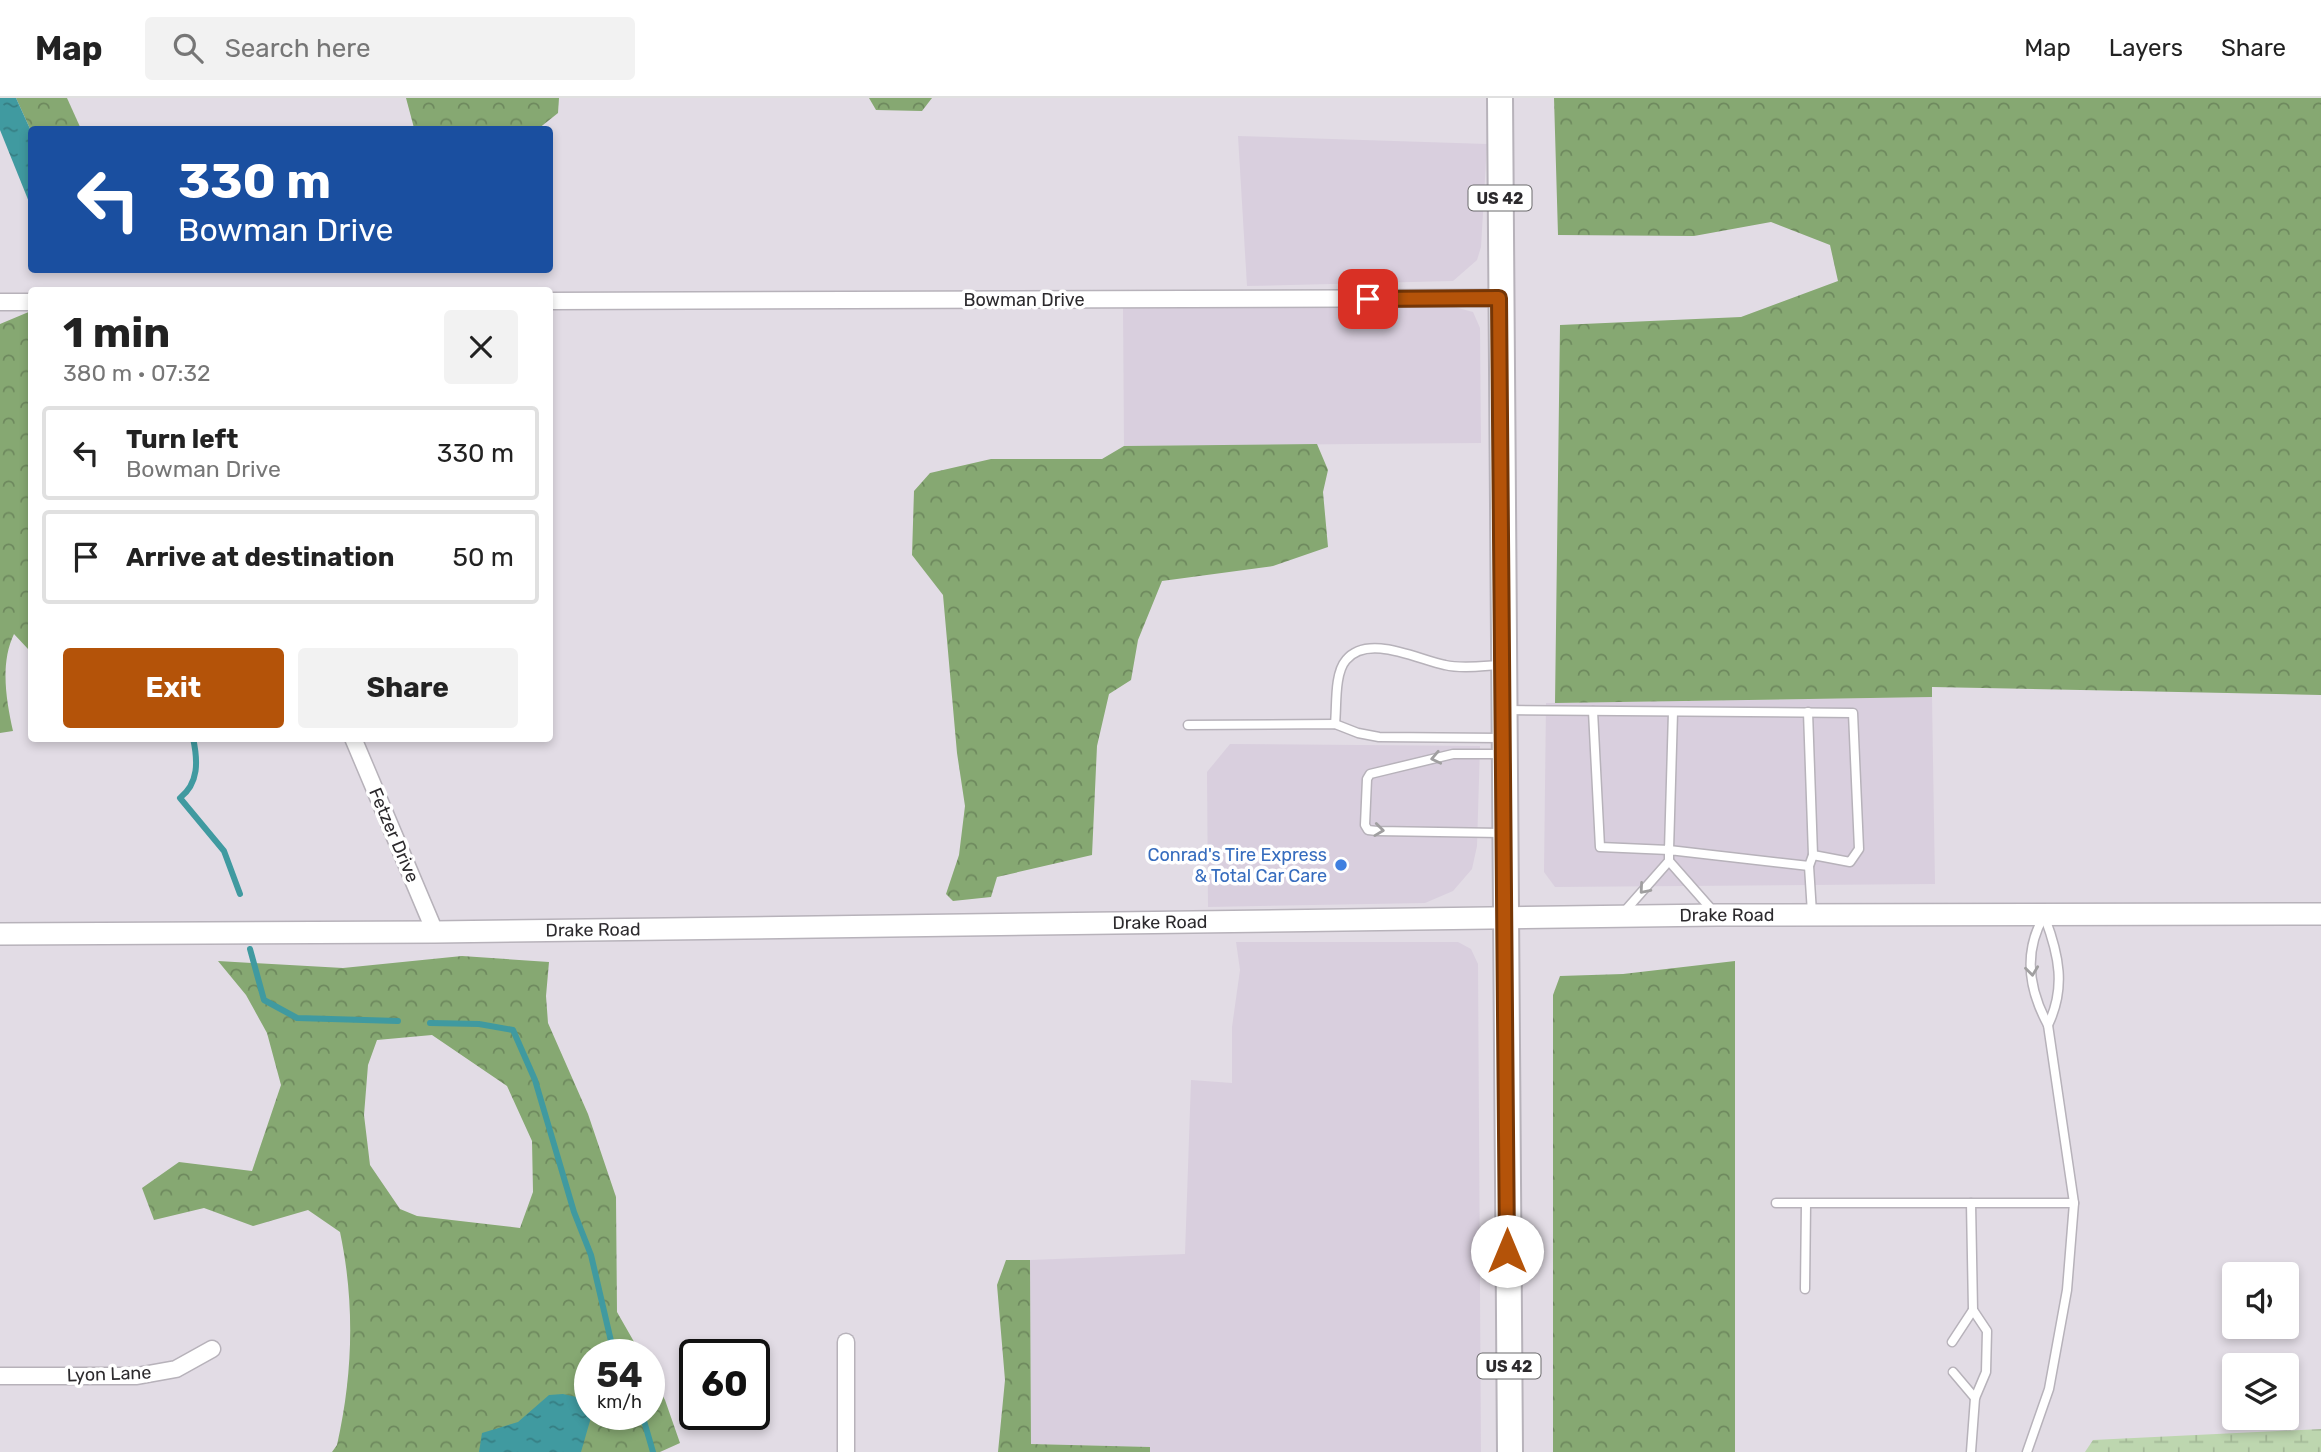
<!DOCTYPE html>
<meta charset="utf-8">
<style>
:root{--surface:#fff;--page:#f2f2f2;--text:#222;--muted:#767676;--line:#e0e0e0;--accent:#b45309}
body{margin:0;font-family:Rubik,sans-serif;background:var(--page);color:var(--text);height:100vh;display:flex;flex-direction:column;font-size:26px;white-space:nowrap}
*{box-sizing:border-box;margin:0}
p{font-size:23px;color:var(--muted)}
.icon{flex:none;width:38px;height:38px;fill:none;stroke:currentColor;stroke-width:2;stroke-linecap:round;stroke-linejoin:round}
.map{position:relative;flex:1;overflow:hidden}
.details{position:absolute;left:28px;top:189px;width:525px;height:455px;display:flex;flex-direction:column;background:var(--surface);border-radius:7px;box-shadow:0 4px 10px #0003}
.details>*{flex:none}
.top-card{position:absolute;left:28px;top:28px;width:525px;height:147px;border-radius:7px;box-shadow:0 4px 10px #0003;background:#1a4fa0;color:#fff;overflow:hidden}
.tools{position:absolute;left:2222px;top:1164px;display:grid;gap:14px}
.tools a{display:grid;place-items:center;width:77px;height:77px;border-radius:7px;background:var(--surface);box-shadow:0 4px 10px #0003;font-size:35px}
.speed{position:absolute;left:574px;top:1241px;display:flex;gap:14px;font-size:35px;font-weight:700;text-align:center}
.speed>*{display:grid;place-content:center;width:91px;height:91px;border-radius:50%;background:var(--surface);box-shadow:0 4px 10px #0003;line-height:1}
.speed small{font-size:18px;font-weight:400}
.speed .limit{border:4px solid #111;border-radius:10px;background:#fff;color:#111}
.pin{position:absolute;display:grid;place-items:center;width:60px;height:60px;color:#fff;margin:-30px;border-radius:14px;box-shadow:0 4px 10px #0006}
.me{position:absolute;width:77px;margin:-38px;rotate:0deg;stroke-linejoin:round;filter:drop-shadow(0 0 5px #0008)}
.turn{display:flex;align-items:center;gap:24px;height:147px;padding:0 35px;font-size:32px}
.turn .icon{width:91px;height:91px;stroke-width:2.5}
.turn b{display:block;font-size:49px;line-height:60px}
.round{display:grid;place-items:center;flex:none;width:74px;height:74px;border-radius:7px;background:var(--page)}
.head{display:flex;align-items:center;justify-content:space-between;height:119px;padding:0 35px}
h1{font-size:42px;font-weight:700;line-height:52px}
.action{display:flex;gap:14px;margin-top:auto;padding:14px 35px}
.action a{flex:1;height:80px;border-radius:7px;background:var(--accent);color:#fff;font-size:28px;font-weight:700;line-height:80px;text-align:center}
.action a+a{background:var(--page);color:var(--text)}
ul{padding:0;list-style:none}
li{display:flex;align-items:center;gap:21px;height:94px;margin:0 14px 10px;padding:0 21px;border:4px solid var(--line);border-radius:7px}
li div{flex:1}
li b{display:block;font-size:26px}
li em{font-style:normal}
header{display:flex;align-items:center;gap:42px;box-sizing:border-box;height:98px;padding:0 35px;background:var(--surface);border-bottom:2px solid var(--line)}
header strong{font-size:33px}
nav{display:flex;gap:38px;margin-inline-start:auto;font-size:24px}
.search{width:490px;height:63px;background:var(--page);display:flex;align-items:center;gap:18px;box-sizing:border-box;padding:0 24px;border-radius:7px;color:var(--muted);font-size:26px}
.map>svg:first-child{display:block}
.built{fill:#d9cfde}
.forest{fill:url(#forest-crowns);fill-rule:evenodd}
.wetland{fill:url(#wetland-marsh)}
.water{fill:url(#water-ripples)}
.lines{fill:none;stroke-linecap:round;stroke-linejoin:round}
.stream{stroke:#409aa0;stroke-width:6}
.lane-casing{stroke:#b7b2ba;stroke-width:11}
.street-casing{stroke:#b7b2ba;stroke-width:19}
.secondary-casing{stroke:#b7b2ba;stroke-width:24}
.primary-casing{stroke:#b7b2ba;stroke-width:28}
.lane{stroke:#fff;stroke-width:8}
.street{stroke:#fff;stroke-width:16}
.secondary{stroke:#fff;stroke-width:21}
.primary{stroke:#fff;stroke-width:24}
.oneway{stroke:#a09fa0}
.route-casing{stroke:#753606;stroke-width:18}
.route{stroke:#b45309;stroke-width:12}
.shop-dot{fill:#3f7fe0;stroke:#fff;stroke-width:2.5}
.labels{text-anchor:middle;stroke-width:7;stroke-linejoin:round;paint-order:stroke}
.shield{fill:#fff;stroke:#6b6a6c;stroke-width:2}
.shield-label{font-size:16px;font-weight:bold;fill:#2c2a2d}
.street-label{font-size:18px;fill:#2c2a2d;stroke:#fff}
.shop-label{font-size:18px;fill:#366cbe;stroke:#fff;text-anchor:end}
</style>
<header>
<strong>Map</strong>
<div class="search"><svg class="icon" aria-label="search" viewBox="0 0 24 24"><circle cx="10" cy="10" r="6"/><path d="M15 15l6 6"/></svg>Search here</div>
<nav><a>Map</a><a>Layers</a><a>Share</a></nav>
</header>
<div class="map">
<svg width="2321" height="1354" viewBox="0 0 2321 1354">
<defs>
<pattern id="forest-crowns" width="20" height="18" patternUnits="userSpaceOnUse" patternTransform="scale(1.75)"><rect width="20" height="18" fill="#86a872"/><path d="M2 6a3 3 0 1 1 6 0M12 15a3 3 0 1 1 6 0" fill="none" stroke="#6e895e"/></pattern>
<pattern id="wetland-marsh" width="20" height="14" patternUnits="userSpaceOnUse" patternTransform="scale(1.75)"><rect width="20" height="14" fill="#bdd6af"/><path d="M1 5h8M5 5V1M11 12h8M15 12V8" fill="none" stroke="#a3b897"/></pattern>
<pattern id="water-ripples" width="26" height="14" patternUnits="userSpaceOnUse" patternTransform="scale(1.75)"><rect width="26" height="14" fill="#409aa0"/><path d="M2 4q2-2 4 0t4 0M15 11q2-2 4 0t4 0" fill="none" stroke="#367e83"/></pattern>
</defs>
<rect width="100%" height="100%" fill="#e2dce5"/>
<!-- built -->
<g class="built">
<polygon points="1238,38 1487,46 1481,149 1477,162 1453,183 1247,188"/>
<polygon points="1447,207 1473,214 1480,230 1481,345 1124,348 1123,209"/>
<polygon points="1932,599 1935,786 1555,789 1544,774 1546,605"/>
<polygon points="1230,646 1480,648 1477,748 1472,771 1453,793 1425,805 1208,809 1207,674"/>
<polygon points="1236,844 1458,844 1471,851 1478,866 1481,1354 1150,1354 1149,1349 1031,1346 1030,1162 1185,1156 1191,982 1232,985 1232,929 1240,872"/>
</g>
<!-- forest -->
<g class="forest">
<polygon points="16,0 67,0 81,31 31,33"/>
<polygon points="406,0 559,0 558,15 538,31 418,32 414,30"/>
<polygon points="869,0 932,0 922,13 876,12"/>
<polygon points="1554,0 2321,0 2321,597 1932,589 1932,599 1555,605 1560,227 1741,219 1838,183 1830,147 1771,124 1694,138 1558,137"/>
<path d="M31,213V587L28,551L14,536C0,565 6,602 13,633L0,635V226Z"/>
<polygon points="1317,346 1328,372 1323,394 1328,449 1273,468 1162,483 1138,542 1131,582 1109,596 1097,648 1092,757 997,779 991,799 953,803 946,796 959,757 965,708 957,655 943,497 912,457 914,393 930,375 991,361 1102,361 1124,348"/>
<path d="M462,858L549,864L546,898L548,925L588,1016L616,1099L617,1214L641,1256H590V1316H649V1272L665,1302L680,1345L660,1354H332L337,1347C353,1276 355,1205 340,1134L308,1112L253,1128L204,1110L154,1122L142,1090L179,1064L252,1073L281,987L267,935L246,897L218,863L343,870ZM432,937L507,988L532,1043L533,1094L520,1130L417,1118L400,1111L370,1067L364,1017L368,967L377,942Z"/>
<polygon points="1735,863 1735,1354 1553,1354 1553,897 1560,878 1623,876"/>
<polygon points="1006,1162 1030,1162 1031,1346 1150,1349 1150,1354 998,1354 1005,1282 997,1187"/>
</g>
<!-- wetland -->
<polygon class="wetland" points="2321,1331 2321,1354 2085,1354 2093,1342"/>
<!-- water -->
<g class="water">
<polygon points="0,0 16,0 31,33 31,109 0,32"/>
<polygon points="563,1296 590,1302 590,1316 592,1316 581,1354 479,1354 482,1335 518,1324 549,1297"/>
</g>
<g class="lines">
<!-- stream -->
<g class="stream">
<path d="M193,640C198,663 199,685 180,700L224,753L240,796"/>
<polyline points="250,851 264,902 297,920 398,923"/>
<polyline points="430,925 479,926 513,932 535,982 574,1114 591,1157 614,1256"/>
<polyline points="642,1316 653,1354"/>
</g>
<defs>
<g id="lane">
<polyline points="1506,612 1853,615 1859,751 1850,764 1813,757 1809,768 1812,815"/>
<polyline points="1593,613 1600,749 1669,752 1673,614"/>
<polyline points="1808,614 1813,757"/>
<path d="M1335,626C1337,608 1334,576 1346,562C1368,535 1419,562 1445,567C1462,571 1482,568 1500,567"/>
<polyline points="1188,627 1335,626 1358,635 1379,639 1500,640"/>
<polyline points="1501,735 1377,733 1368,732 1365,727 1367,681 1370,676 1453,656 1503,656"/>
<polyline points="1669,763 1713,813"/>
<polyline points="1624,814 1669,763 1669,752 1809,768"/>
<path d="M2045,820C2059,857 2066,890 2048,927"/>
<polyline points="1776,1105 1971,1105"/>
<polyline points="1805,1191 1806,1106"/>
<polyline points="1952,1244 1973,1212"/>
<polyline points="1953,1274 1975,1300"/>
<polyline points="1971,1354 1975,1300 1986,1274 1987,1233 1973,1212 1971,1105 2074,1105"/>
<path d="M2027,1354L2049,1291L2067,1192L2074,1105L2048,927C2029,892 2023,854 2044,818"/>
</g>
<g id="street">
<polyline points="550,203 1499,200"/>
<polyline points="0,204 32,204"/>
<polyline points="353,640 435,834"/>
<polyline points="846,1244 846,1354"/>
<polyline points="0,1278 137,1278 176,1271 212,1251"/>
</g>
<g id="secondary">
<path id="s1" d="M0,836L435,834L1717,817L2321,816"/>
</g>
<polyline id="primary" points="1500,0 1510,1354"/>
</defs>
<!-- lane casing -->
<use href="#lane" class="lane-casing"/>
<!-- street casing -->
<use href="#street" class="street-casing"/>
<!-- secondary casing -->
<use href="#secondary" class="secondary-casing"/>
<!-- primary casing -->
<use href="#primary" class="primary-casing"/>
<!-- lane -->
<use href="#lane" class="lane"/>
<!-- street -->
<use href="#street" class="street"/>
<!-- secondary -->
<use href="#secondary" class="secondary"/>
<!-- primary -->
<use href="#primary" class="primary"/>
</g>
<!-- one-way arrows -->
<defs><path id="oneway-chevron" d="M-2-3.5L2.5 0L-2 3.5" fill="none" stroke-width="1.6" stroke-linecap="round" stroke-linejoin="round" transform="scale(1.75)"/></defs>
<g class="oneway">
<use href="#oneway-chevron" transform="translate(1436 660) rotate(168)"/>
<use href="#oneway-chevron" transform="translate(1379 732) rotate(7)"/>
<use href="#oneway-chevron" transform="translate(1644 791) rotate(131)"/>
<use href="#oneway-chevron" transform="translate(2032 873) rotate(83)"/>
</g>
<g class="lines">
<defs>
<polyline id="route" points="1368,201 1499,200 1507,1153"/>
</defs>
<!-- route casing -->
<use href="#route" class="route-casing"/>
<!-- route -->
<use href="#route" class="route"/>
</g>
<!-- markers -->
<circle class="shop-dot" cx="1341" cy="767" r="7"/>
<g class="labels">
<!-- shield labels -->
<g class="shield">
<rect x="1468.5" y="87.5" width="63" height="25" rx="5"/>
<rect x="1477.5" y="1255.5" width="63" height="25" rx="5"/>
</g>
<g class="shield-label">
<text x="1500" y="106">US 42</text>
<text x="1509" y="1274">US 42</text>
</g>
<!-- street labels -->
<g class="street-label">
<text x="1024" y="208">Bowman Drive</text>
<text transform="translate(394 737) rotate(67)" y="6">Fetzer Drive</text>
<text dy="6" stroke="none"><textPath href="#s1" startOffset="1727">Drake Road</textPath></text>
<text dy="6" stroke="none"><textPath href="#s1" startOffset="1160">Drake Road</textPath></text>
<text dy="6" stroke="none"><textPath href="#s1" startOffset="593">Drake Road</textPath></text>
<text transform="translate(109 1276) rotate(-2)" y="6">Lyon Lane</text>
</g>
<!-- shop labels -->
<g class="shop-label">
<text x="1327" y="763">Conrad's Tire Express<tspan x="1327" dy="21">&amp; Total Car Care</tspan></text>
</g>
</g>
</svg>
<div class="tools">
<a><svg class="icon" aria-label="sound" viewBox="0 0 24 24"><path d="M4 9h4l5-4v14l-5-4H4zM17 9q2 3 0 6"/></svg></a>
<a><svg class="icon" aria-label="layers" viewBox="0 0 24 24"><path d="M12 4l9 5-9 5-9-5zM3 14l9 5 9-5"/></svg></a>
</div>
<div class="speed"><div>54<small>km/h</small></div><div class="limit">60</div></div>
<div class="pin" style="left:1368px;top:201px;background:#d93025"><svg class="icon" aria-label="arrive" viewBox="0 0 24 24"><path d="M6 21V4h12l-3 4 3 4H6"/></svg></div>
<svg class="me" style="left:1507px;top:1153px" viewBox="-20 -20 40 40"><circle r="19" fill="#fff"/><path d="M0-13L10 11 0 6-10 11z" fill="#b45309"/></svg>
<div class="top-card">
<div class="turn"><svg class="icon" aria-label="left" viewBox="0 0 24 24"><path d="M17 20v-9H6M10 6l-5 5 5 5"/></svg><div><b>330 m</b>Bowman Drive</div></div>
</div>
<section class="details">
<div class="head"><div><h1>1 min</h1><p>380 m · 07:32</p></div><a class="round"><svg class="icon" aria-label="close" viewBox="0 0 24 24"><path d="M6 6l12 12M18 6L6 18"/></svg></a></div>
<ul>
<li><svg class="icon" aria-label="left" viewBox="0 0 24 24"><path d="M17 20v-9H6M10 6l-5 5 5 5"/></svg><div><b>Turn left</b><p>Bowman Drive</p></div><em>330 m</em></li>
<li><svg class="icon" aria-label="arrive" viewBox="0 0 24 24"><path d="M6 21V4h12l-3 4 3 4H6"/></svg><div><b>Arrive at destination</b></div><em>50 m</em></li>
</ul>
<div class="action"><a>Exit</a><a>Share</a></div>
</section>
</div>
